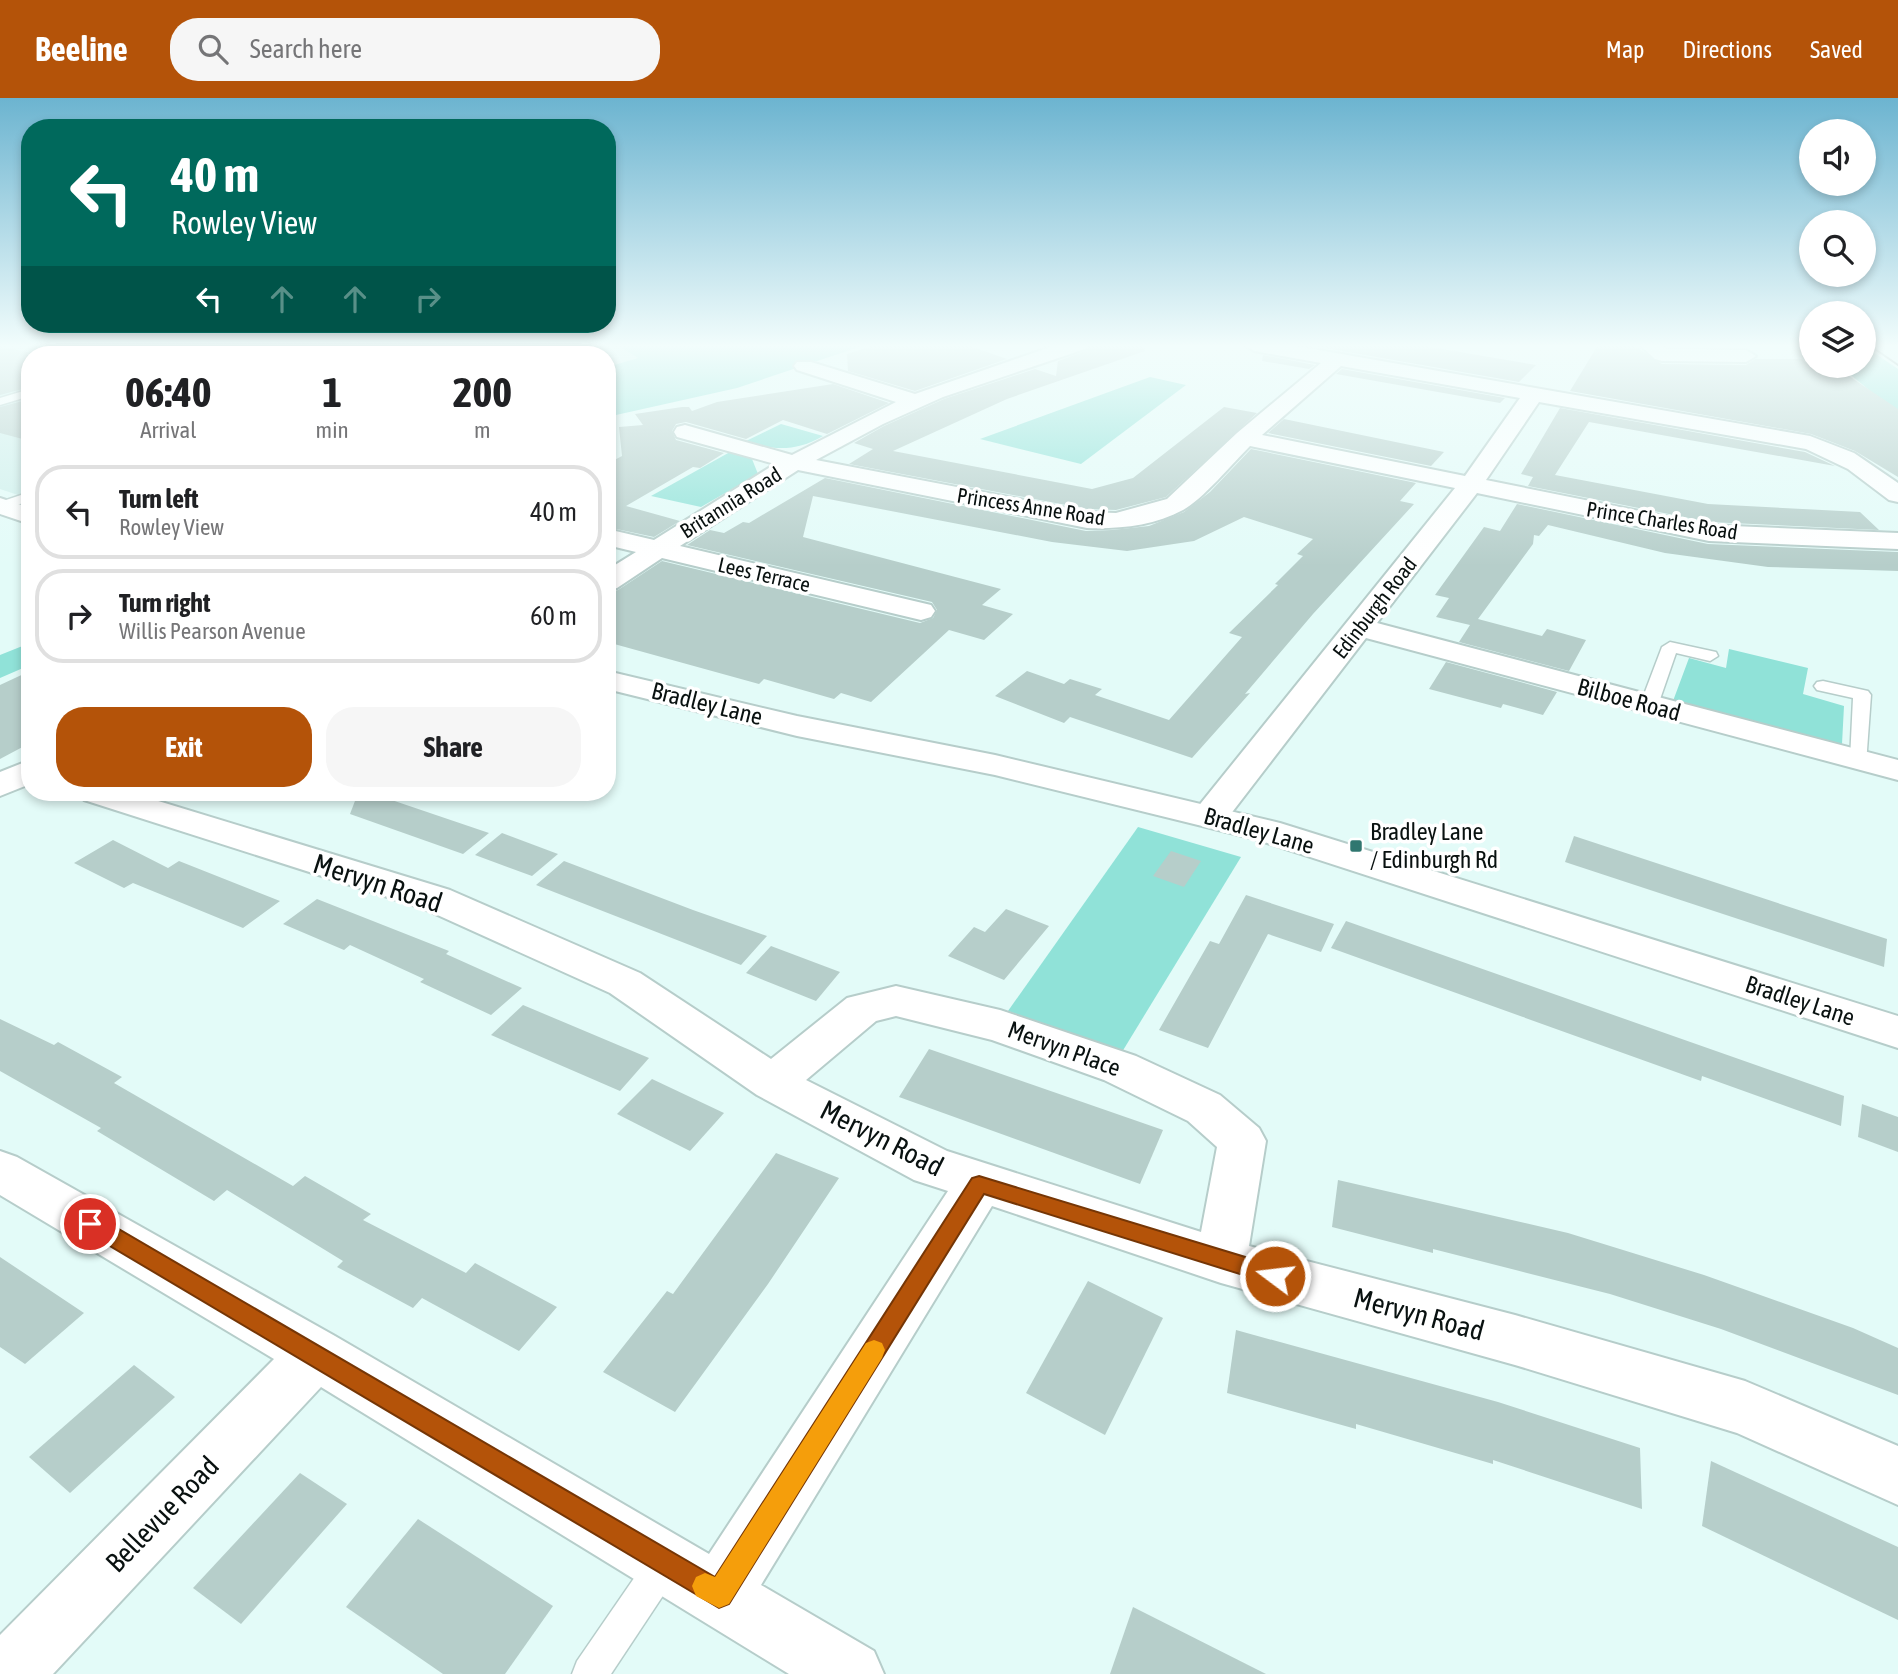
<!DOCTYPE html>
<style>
:root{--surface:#fff;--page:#f6f6f6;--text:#202124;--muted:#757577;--line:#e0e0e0;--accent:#b45309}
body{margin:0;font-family:"Asap Condensed",sans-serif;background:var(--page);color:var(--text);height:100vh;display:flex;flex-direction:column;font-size:26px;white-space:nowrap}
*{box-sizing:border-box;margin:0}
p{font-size:23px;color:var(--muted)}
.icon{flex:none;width:38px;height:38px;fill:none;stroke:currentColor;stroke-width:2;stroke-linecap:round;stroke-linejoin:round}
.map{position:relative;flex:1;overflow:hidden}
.details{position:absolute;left:21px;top:248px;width:595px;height:455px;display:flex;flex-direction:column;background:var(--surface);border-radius:28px;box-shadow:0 4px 10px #0003}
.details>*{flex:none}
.banner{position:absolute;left:21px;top:21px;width:595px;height:214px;border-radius:28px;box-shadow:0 4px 10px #0003;background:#00695c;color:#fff;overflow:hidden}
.tools{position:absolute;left:1799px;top:21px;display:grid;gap:14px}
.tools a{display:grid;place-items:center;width:77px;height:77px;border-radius:50%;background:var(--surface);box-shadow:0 4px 10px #0003;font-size:35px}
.pin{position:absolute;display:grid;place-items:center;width:60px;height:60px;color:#fff;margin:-30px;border:4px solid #fff;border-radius:50%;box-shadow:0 2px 7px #0007}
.me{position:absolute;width:77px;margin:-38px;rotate:285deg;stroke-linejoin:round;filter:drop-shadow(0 0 5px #0008)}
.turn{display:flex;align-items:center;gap:24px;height:147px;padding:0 35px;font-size:32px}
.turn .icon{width:91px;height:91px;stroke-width:2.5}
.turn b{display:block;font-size:49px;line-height:60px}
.lanes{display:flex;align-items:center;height:66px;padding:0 35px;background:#0003;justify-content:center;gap:35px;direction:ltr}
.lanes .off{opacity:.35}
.eta{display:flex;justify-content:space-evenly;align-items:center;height:119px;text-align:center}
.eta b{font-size:42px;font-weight:700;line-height:49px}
.action{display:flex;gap:14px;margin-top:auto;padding:14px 35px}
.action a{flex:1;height:80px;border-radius:28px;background:var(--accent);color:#fff;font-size:28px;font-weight:700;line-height:80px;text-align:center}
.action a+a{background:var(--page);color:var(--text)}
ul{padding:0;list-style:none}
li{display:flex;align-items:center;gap:21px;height:94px;margin:0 14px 10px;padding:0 21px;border:4px solid var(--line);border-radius:28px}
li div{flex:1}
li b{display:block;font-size:26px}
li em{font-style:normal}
header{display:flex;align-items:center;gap:42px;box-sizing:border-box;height:98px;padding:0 35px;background:var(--accent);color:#fff}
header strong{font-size:33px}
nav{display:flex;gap:38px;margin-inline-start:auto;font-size:24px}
.search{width:490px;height:63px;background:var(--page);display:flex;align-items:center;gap:18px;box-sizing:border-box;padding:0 24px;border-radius:28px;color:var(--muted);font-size:26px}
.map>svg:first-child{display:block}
.built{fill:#ceefeb}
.green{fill:#90e2d8}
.water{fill:#53b5ab;stroke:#3d847c;stroke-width:2}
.building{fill:#b6ceca}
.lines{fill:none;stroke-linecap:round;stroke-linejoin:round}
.service-casing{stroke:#b6cdca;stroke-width:3}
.minor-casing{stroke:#b6cdca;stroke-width:4}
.tertiary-casing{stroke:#b6cdca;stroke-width:4}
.service{fill:#fff;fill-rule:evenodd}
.minor{fill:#fff;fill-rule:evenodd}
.tertiary{fill:#fff;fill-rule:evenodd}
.tram{stroke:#738280;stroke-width:2}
.route{fill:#b45309;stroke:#753606;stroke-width:2}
.slow{fill:#f59e0b}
.poi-dot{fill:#307770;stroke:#fff;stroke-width:2.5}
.labels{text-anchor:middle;stroke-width:7;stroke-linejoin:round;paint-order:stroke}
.far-street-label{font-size:21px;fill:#091110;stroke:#fff}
.street-label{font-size:24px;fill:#091110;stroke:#fff}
.poi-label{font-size:24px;fill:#091110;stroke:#fff;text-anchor:start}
.near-street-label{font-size:28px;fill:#091110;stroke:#fff}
</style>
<header>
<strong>Beeline</strong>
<div class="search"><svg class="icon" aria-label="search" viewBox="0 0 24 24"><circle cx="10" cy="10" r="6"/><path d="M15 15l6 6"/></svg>Search here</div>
<nav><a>Map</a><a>Directions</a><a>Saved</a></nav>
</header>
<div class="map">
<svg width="1898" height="1576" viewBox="0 0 1898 1576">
<rect width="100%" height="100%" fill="#e3fbf8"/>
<!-- built -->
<g class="built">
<polygon points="391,247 322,257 30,257 30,401 0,391 0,248"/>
<polygon points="549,247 617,247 638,260 607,269 607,257 469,257"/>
</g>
<!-- green -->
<g class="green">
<polygon points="617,247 865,247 737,290 607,319 607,269 638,260"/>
<polygon points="1864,248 1898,271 1898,316 1840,268 1864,268"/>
<polygon points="1150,279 1186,287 1081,366 980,341"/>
<path d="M781,326L823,338C796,354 773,352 744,344Z"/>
<polygon points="730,354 752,361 758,376 701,409 651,398"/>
<polygon points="30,545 30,567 0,580 0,557"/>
<polygon points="1729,551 1808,570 1803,596 1844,608 1842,646 1673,603 1689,560 1726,570"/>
<polygon points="1138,729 1241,759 1122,954 1008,913"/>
</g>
<!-- water -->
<polygon class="water" points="391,247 512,247 443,257 322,257"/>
<!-- building -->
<g class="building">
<polygon points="875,247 967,247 1007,261 915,293 848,273 847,256"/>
<polygon points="1089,247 1144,247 1145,253 1007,301 893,353 1092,391 1133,380 1224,309 1257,315 1166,399 1116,412 1087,411 849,366 873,351 854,345 884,328 944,301 1035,271 1056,278 1058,263 1086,253"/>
<polygon points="1308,247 1419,247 1536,267 1519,284"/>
<polygon points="1598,247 1633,247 1662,266 1746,267 1755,261 1801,261 1816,272 1840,272 1898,311 1898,379 1855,353 1811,336 1570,293"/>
<polygon points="0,248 30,255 30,289 0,297"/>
<polygon points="1263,257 1315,267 1309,271 1262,263"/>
<polygon points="1342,271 1505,300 1500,305 1336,276"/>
<polygon points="833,286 889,305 827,336 783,322 746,341 686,324 676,326 672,333 676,342 724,355 700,370 693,369 626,408 680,423 654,439 607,429 607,366 622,358 619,329 643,327 635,316 682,309 689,309 692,313 717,304"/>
<polygon points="30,301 30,343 0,335 0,309"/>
<polygon points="1560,310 1805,354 1835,368 1589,324 1555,377 1708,406 1860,414 1879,432 1709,424 1528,388 1533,379 1521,376"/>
<polygon points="1284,321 1444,354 1431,368 1268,335"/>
<polygon points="1251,351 1416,385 1400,403 1414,406 1313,516 1245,596 1250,595 1192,660 1070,619 1064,625 995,598 1027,573 1064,586 1070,581 1102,591 1095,597 1169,622 1242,539 1229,535 1278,487 1275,486 1303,458 1297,456 1313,441 1244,419 1194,443 1127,453 1052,444 813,398 803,439 1001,491 982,507 1013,516 984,542 949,532 871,604 841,595 834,601 764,581 759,586 607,544 607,495 618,492 662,463 920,525 933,520 937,512 932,504 687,447 710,432 724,435 743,424 749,425 825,380 1086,433 1112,432 1149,428 1184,414 1210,394"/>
<polygon points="1517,406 1708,446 1898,454 1898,473 1768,469 1665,455 1548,427 1539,438 1534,437 1533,446 1478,521 1542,538 1547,531 1586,542 1569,573 1459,544 1470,527 1436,519 1449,500 1435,497 1484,429 1500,433"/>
<polygon points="1446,564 1557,594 1543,617 1503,606 1501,610 1429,591"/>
<polygon points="30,573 30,645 0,661 0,587"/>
<polygon points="358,695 371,695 489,735 463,756 350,716"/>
<polygon points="502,735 558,756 532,778 475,757"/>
<polygon points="1574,738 1887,841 1884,869 1565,764"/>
<polygon points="113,742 168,770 179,763 280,803 243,830 133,785 124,790 74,765"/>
<polygon points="1171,753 1201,763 1184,789 1153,778"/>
<polygon points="564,763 693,812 767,838 741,867 536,787"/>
<polygon points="1246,797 1334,826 1321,854 1268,836 1208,950 1159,932 1210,843 1219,846"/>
<polygon points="317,801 449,853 446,856 522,890 491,917 420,884 424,881 350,847 344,852 283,826"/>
<polygon points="1006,811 1049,828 1004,882 948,858 974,829 985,834"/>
<polygon points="1346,823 1844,998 1841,1028 1702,978 1701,983 1331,850"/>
<polygon points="771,848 840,874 816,903 746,875"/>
<polygon points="523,907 649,960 620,993 491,937"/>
<polygon points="0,921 54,947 58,944 122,979 114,985 293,1088 305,1078 371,1116 363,1122 466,1175 475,1165 557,1209 519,1253 422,1200 413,1210 337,1169 343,1163 227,1092 214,1103 97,1033 101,1030 0,973"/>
<polygon points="929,951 1163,1032 1140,1086 899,999"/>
<polygon points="652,981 724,1015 690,1053 617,1016"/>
<polygon points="1862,1006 1898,1019 1898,1054 1858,1039"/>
<polygon points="776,1055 839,1080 768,1186 675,1314 603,1274 667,1193 673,1196"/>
<polygon points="1338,1082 1568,1135 1704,1177 1853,1230 1898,1250 1898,1297 1721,1231 1610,1196 1433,1151 1433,1155 1332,1129"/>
<polygon points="0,1159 84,1215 25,1266 0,1249"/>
<polygon points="1088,1183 1163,1220 1105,1337 1026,1295"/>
<polygon points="1236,1232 1498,1304 1640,1350 1642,1411 1493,1362 1493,1366 1356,1326 1356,1331 1227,1295"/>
<polygon points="134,1267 175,1299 70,1395 29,1359"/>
<polygon points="1711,1363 1898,1449 1898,1522 1702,1428"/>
<polygon points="300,1375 347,1406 241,1526 193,1490"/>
<polygon points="418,1421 553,1508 505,1576 443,1576 346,1509"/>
<polygon points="1133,1509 1266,1576 1110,1576"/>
</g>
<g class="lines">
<defs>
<g id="service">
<polygon points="125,247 141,247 119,257 105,257"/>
<polygon points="161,247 178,247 153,257 138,257"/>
<polygon points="30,291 30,298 0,307 0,300"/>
<polygon points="30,394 30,403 0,412 0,404"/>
<polygon points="1670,544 1716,554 1718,558 1710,563 1676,555 1658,607 1655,611 1643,611 1640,607 1662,549"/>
<polygon points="1823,583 1868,593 1871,597 1866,666 1852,666 1850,662 1853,600 1817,592 1814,588 1817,584"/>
<polygon points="664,1449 676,1454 681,1466 676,1478 611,1576 572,1576 577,1563 652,1454"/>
</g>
<g id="minor">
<path d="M1056,247H1087L1085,251L943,299L883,326L816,362L1087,414L1116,415L1167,401L1237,335L1321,265L1254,253L1245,247H1290L1810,338L1854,355L1898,385V404L1889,402L1848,371L1806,351L1539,304L1486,382L1709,427L1898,435V451L1709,443L1477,395L1377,525L1898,662V682L1366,540L1223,726L1210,729L1197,726L1192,718L1197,710L1455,390L1250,348C1233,365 1202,402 1183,412C1154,428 1119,431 1087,430L798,372L680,448L931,507L935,513L931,519L921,522L662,460L617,490L607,492V472L636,454L607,447V431L654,442L775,366L677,339L674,334L677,329L685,327L792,357L896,304L797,272L794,268L797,264H811L915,296ZM1341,268L1520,300L1465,378L1262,337Z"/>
<polygon points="1640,247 1662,247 1667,251 1746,252 1756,258 1746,264 1662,263 1655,261"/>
<polygon points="30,662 30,686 0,698 0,674"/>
<path d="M78,695H132L450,792L640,875L771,961L847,900L896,888L1000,912L1136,958L1220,997L1259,1030L1266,1043L1249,1148L1515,1217L1745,1283L1898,1348V1407L1737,1335L1515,1267L1221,1185L992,1108L761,1487L874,1553L884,1576H789L321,1289L53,1576H0V1537L274,1261L0,1097V1053L17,1059L335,1238L709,1456L948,1093L914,1082L757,997L610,895L422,810L84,702ZM896,918L992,942L1104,982L1188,1023L1217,1049L1201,1134L947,1053L806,982L876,923Z"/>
</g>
<g id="tertiary">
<polygon points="0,400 30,410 30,426 0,416"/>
<polygon points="607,573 797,618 995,657 1280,725 1898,918 1898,950 1255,741 995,677 797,638 607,591"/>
</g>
</defs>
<!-- service casing -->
<use href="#service" class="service-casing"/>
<!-- minor casing -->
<use href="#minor" class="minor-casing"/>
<!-- tertiary casing -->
<use href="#tertiary" class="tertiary-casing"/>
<!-- service -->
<use href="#service" class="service"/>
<!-- minor -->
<use href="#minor" class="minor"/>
<!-- tertiary -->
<use href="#tertiary" class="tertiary"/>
<!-- tram -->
<polyline class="tram" points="1869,247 1898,267"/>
</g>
<!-- sky -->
<linearGradient id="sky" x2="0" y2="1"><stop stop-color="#6cb4d0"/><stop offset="0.53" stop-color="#f2fdfc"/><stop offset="1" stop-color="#f2fdfc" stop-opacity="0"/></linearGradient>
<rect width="1898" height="468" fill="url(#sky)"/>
<!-- route -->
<polygon class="route" points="979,1078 1275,1168 1282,1171 1285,1178 1282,1184 1275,1187 984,1096 729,1506 719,1510 83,1132 80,1126 83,1119 90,1117 98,1119 715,1479 972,1080"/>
<!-- slow -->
<polygon class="slow" points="874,1242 882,1245 885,1252 882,1260 729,1506 719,1510 696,1498 692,1488 696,1479 705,1475 715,1479 866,1245"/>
<!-- markers -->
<rect class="poi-dot" x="1349" y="741" width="14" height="14" rx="3.5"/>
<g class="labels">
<!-- far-street labels -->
<g class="far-street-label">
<text transform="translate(731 405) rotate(-32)" y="7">Britannia Road</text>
<text transform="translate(1031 409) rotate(9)" y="7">Princess Anne Road</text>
<text transform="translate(1662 423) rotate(9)" y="7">Prince Charles Road</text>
<text transform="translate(764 477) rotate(13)" y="7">Lees Terrace</text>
<text transform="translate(1375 510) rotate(-52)" y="7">Edinburgh Road</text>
</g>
<!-- street labels -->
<g class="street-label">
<text transform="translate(1629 602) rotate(15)" y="8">Bilboe Road</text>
<text transform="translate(707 606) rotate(14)" y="8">Bradley Lane</text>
<text transform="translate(1259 733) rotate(16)" y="8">Bradley Lane</text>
<text transform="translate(1800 903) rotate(18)" y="8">Bradley Lane</text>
<text transform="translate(1064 951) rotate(20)" y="8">Mervyn Place</text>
</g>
<!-- poi labels -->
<g class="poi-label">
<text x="1370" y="742">Bradley Lane<tspan x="1370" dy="28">/ Edinburgh Rd</tspan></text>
</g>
<!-- near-street labels -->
<g class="near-street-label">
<text transform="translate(378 785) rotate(18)" y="10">Mervyn Road</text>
<text transform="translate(882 1040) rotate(27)" y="10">Mervyn Road</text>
<text transform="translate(1419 1216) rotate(15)" y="10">Mervyn Road</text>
<text transform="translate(162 1416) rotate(-46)" y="10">Bellevue Road</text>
</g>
</g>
</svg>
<div class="tools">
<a><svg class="icon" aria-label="sound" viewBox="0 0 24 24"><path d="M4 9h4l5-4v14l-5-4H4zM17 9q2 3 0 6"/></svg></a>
<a><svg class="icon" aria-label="search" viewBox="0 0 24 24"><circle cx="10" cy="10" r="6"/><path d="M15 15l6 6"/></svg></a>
<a><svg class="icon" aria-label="layers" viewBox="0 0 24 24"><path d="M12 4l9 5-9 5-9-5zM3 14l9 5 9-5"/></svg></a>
</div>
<div class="pin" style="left:90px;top:1126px;background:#d93025"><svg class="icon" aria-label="arrive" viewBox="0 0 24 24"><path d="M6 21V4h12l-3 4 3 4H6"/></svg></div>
<svg class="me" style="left:1275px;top:1178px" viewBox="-20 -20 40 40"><circle r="17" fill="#b45309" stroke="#fff" stroke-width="3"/><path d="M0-11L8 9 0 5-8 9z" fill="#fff"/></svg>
<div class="banner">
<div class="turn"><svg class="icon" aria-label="left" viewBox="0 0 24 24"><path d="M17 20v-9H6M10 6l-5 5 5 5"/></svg><div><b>40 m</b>Rowley View</div></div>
<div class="lanes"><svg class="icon" aria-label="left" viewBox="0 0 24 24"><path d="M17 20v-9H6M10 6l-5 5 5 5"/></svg><svg class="icon off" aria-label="ahead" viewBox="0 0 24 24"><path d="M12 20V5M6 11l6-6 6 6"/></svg><svg class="icon off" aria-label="ahead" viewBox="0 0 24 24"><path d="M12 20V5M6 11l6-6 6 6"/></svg><svg class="icon off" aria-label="right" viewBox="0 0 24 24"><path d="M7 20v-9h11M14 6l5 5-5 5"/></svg></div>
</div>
<section class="details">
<div class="eta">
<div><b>06:40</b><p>Arrival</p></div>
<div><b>1</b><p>min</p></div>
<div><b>200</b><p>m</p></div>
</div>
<ul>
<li><svg class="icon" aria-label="left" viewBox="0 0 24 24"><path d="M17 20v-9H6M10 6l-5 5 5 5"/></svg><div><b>Turn left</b><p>Rowley View</p></div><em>40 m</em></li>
<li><svg class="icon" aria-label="right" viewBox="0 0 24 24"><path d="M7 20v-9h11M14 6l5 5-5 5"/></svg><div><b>Turn right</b><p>Willis Pearson Avenue</p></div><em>60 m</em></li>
</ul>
<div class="action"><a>Exit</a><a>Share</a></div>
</section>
</div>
